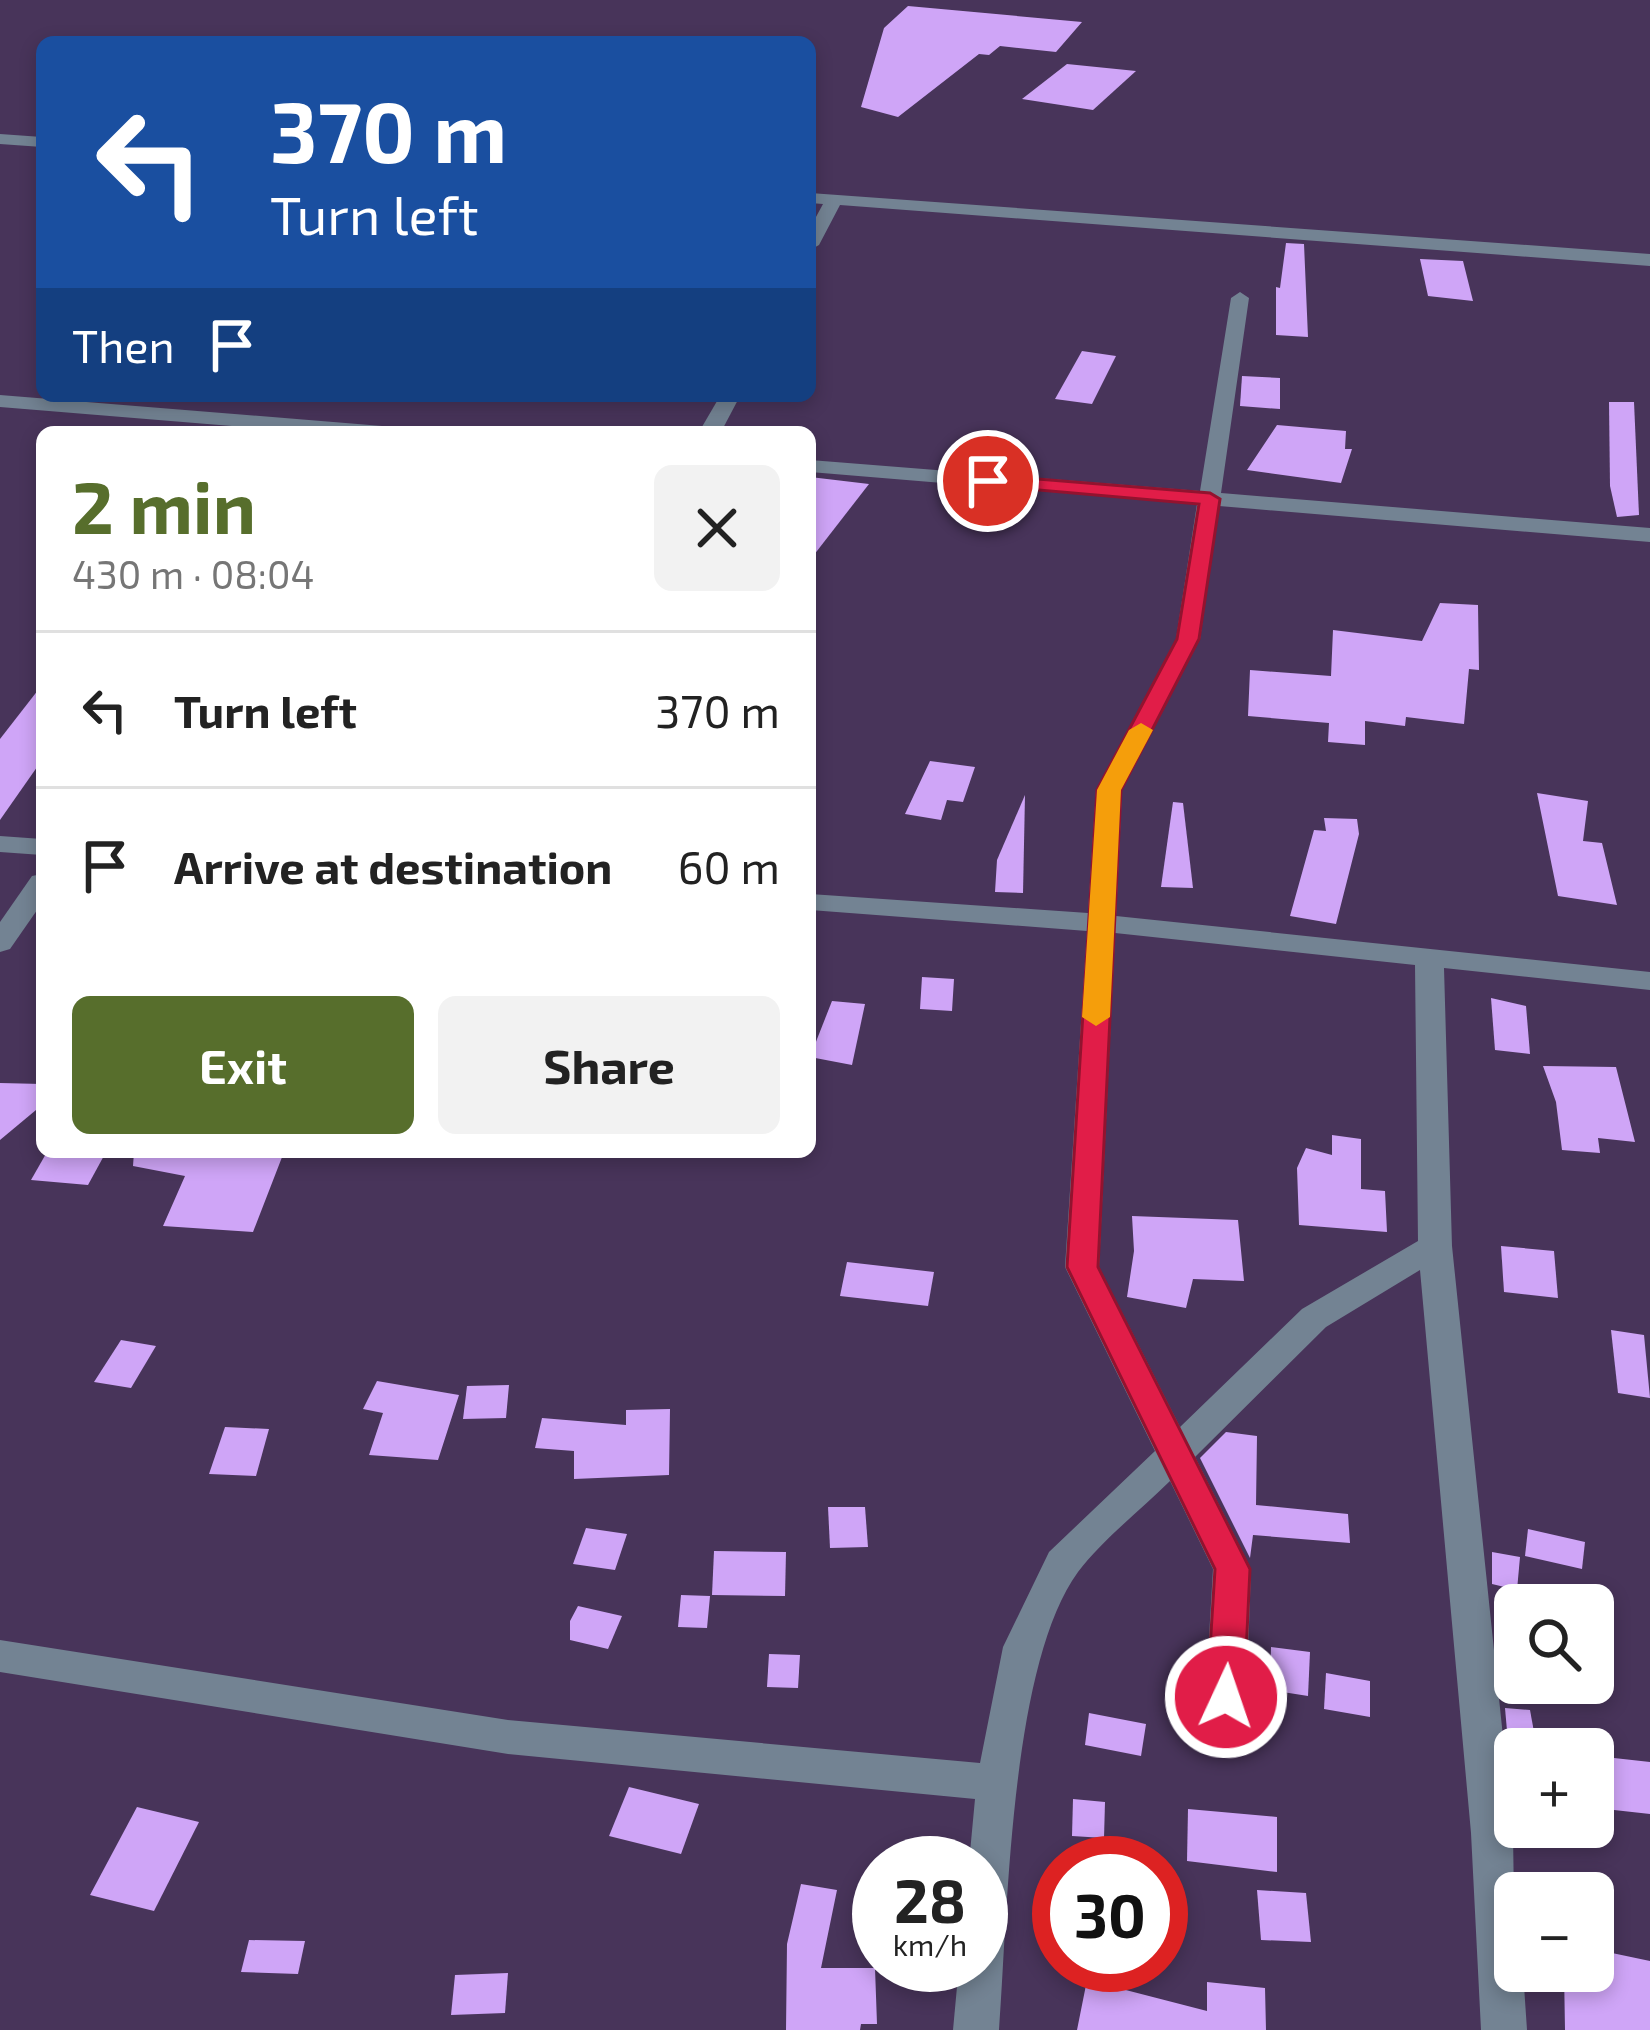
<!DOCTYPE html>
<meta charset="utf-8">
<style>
:root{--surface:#fff;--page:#f2f2f2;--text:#222;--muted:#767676;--line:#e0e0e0;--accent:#576e2c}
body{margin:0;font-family:"Exo 2",sans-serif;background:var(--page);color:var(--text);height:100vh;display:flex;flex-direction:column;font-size:45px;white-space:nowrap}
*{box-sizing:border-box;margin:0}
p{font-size:39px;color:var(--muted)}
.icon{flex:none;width:66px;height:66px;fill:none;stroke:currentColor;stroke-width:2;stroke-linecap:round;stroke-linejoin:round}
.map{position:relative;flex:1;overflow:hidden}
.sheet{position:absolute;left:36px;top:426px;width:780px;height:732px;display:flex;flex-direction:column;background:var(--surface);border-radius:18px;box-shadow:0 6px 18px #0003}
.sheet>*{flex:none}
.hud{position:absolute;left:36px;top:36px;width:780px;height:366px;border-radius:18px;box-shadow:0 6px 18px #0003;background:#1a4fa0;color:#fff;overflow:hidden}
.buttons{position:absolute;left:1494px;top:1584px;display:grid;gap:24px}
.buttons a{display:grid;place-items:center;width:120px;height:120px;border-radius:18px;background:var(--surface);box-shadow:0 6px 18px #0003;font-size:60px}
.speed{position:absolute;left:852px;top:1836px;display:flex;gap:24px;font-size:60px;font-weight:700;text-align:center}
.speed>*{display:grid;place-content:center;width:156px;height:156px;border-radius:50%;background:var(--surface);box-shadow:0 6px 18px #0003;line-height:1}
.speed small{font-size:30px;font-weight:400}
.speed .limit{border:18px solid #d22;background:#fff;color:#111}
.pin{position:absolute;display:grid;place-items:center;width:102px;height:102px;color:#fff;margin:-51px;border:6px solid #fff;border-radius:50%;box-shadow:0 3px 12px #0007}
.me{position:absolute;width:132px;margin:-66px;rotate:3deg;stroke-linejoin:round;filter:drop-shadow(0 0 9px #0008)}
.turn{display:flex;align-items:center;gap:42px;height:252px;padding:0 36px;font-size:54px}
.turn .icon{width:156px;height:156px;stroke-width:2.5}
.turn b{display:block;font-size:84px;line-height:102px}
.then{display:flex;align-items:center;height:114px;padding:0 36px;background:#0003;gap:24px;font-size:45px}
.round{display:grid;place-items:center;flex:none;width:126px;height:126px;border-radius:18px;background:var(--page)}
.summary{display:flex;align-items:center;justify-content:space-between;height:204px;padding:0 36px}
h1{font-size:72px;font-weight:700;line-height:90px;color:var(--accent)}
.button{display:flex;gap:24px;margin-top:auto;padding:24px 36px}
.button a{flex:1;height:138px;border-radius:18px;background:var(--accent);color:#fff;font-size:48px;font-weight:700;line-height:138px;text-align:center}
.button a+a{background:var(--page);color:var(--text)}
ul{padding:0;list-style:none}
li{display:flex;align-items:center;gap:36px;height:156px;padding:0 36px;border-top:3px solid var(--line)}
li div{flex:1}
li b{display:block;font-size:45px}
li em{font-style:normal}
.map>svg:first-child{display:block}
.building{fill:#cfa5f7}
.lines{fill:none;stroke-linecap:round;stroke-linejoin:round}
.minor{fill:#738393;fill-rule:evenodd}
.route{fill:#e11d48;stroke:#92132f;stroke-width:3}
.slow{fill:#f59e0b}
</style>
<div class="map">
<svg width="1650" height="2030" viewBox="0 0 1650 2030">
<rect width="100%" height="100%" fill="#48345a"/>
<!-- building -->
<g class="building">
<polygon points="908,6 1082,22 1056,52 1000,46 989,55 979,54 898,117 861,107 884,28"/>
<polygon points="1067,64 1136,71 1093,110 1022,99"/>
<polygon points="1286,243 1304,244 1308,337 1276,335 1276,287 1280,288"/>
<polygon points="1420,259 1463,261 1473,301 1428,296"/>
<polygon points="1082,351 1116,356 1092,404 1055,399"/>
<polygon points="1242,376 1280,378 1280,409 1240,406"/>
<polygon points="1609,402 1634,402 1639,515 1617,517 1610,486"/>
<polygon points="1277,425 1346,431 1345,449 1352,449 1341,483 1247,470"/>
<polygon points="810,477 869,484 810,560"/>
<polygon points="1440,603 1478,605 1479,670 1469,669 1464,724 1406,717 1405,726 1365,721 1365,745 1328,742 1329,723 1248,716 1250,670 1331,676 1333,630 1422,641"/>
<polygon points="42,685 42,760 0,820 0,739"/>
<polygon points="930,761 975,767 963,802 947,800 941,820 905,814"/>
<polygon points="1537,793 1588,801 1583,841 1602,843 1617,905 1558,896"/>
<polygon points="1025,795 1023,893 995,892 997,860"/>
<polygon points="1173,802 1183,803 1193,888 1161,887"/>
<polygon points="1324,818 1357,819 1359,834 1336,924 1290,916 1314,830 1326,831"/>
<polygon points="922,977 954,979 952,1011 920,1009"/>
<polygon points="1491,998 1526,1006 1530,1054 1495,1050"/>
<polygon points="832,1001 865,1004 852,1065 810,1057"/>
<polygon points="1543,1066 1616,1067 1635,1142 1598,1138 1600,1153 1562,1150 1556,1102"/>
<polygon points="0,1083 42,1084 42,1105 0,1140"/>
<polygon points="1332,1135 1361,1139 1361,1189 1385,1191 1387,1232 1299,1225 1297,1168 1306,1148 1332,1155"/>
<polygon points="47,1152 106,1152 88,1185 31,1180"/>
<polygon points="134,1152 284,1152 253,1232 163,1226 185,1176 133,1166"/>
<polygon points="1132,1216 1238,1220 1244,1281 1193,1279 1186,1308 1127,1297 1134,1251"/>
<polygon points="1501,1246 1554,1251 1558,1298 1504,1292"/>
<polygon points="847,1262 934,1272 928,1306 840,1296"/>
<polygon points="1611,1330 1644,1335 1650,1398 1618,1393"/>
<polygon points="121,1340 156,1346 131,1388 94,1382"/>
<polygon points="377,1381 459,1395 438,1460 369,1455 383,1413 363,1409"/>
<polygon points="509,1385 506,1418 463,1419 467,1386"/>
<polygon points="670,1409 669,1475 574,1479 574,1451 535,1448 542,1418 626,1425 626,1410"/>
<polygon points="225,1427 269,1429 256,1476 209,1474"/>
<polygon points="1226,1432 1257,1436 1256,1505 1348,1514 1350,1543 1253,1535 1250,1558 1200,1458"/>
<polygon points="828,1507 865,1507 868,1547 830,1548"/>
<polygon points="586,1528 627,1534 615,1570 573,1564"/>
<polygon points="1528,1529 1585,1542 1582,1569 1525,1556"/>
<polygon points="714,1551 786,1552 785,1596 712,1595"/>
<polygon points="1492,1552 1520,1557 1517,1590 1492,1584"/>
<polygon points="681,1595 710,1596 707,1628 678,1627"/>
<polygon points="578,1606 622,1616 608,1649 570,1640 570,1621"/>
<polygon points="1271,1647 1310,1652 1308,1696 1270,1690"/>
<polygon points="769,1654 800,1655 798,1688 767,1687"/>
<polygon points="1326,1673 1370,1681 1370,1717 1324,1709"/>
<polygon points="1505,1708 1530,1710 1536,1743 1508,1742"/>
<polygon points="1089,1713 1146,1724 1141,1756 1085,1745"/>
<polygon points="1596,1756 1650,1762 1650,1814 1605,1809"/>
<polygon points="629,1787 699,1804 681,1854 609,1836"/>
<polygon points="1073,1799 1105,1802 1104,1838 1072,1836"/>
<polygon points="137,1807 199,1822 154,1911 90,1895"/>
<polygon points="1188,1809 1277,1817 1277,1872 1187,1861"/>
<polygon points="801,1884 837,1890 821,1968 875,1968 877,2024 861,2024 860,2030 786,2030 787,1944"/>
<polygon points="1257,1890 1306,1893 1311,1942 1261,1940"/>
<polygon points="249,1940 305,1941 298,1974 241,1972"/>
<polygon points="1593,1949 1650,1961 1650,2030 1565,2030 1564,1971 1593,1971"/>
<polygon points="508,1973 505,2013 451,2015 455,1975"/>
<polygon points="1087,1980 1207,2011 1207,1982 1265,1988 1266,2030 1077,2030"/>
</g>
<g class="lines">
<!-- minor -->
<g class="minor">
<polygon points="0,134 42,137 42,147 0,144"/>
<polygon points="810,193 1650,254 1650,266 840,205 819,245 810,250 810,228 823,204 810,203"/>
<path d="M1240,292L1249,298L1221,493L1650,528V542L1219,506L1200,639L1122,790L1116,916L1650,972V990L1444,968L1452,1246L1513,1833L1515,1971H1523L1527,2030H1481L1471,1833L1420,1270L1326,1327L1195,1457L1251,1569L1245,1740L1239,1752L1224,1757L1209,1752L1203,1740L1213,1569L1170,1481C1141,1510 1103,1539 1078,1572C1010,1665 1008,1912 999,2030H953L959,1965H981V1863H969L975,1799L508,1754L0,1672V1640L508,1720L980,1763L1003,1647L1049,1552L1155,1451L1065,1267L1087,931L810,910V894L1088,913L1096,790L1176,639L1197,504L810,472V460L1200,491L1231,298ZM1115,933L1415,965L1418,1241L1302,1309L1180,1427L1099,1267Z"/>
<polygon points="0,395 382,426 393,432 305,432 0,407"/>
<polygon points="720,396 740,396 721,432 699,432"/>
<polygon points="0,836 42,839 42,855 0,852"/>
<polygon points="42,874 42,903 10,949 0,952 0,922 32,876"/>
</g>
</g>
<!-- route -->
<polygon class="route" points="988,475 1210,493 1220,499 1199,639 1121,790 1098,1267 1250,1569 1244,1697 1239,1708 1226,1712 1213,1708 1207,1697 1215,1569 1067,1267 1097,790 1177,639 1199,504 981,485 978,481"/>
<!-- slow -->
<polygon class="slow" points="1141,723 1153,730 1121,790 1110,1017 1096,1026 1082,1017 1097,790 1129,730"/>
</svg>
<div class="buttons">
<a><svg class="icon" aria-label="search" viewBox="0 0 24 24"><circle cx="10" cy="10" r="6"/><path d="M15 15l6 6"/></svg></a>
<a>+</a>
<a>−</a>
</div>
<div class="speed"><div>28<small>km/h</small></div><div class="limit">30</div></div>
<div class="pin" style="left:988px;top:481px;background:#d93025"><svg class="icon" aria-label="arrive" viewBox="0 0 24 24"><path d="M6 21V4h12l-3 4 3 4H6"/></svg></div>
<svg class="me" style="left:1226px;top:1697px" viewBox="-20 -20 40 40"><circle r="17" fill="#e11d48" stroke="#fff" stroke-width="3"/><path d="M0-11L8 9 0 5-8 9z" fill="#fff"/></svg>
<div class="hud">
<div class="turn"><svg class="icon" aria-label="left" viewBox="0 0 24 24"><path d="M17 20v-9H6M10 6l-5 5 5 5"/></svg><div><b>370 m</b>Turn left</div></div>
<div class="then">Then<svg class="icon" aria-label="arrive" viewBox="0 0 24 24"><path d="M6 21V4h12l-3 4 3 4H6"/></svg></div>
</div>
<section class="sheet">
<div class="summary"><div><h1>2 min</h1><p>430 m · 08:04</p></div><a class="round"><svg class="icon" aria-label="close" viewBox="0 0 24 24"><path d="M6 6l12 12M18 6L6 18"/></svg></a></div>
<ul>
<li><svg class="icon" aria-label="left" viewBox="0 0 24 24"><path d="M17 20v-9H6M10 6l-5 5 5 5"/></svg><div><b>Turn left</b></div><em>370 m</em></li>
<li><svg class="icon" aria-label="arrive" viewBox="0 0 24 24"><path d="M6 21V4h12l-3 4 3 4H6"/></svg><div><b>Arrive at destination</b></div><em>60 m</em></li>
</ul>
<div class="button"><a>Exit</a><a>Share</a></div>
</section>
</div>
